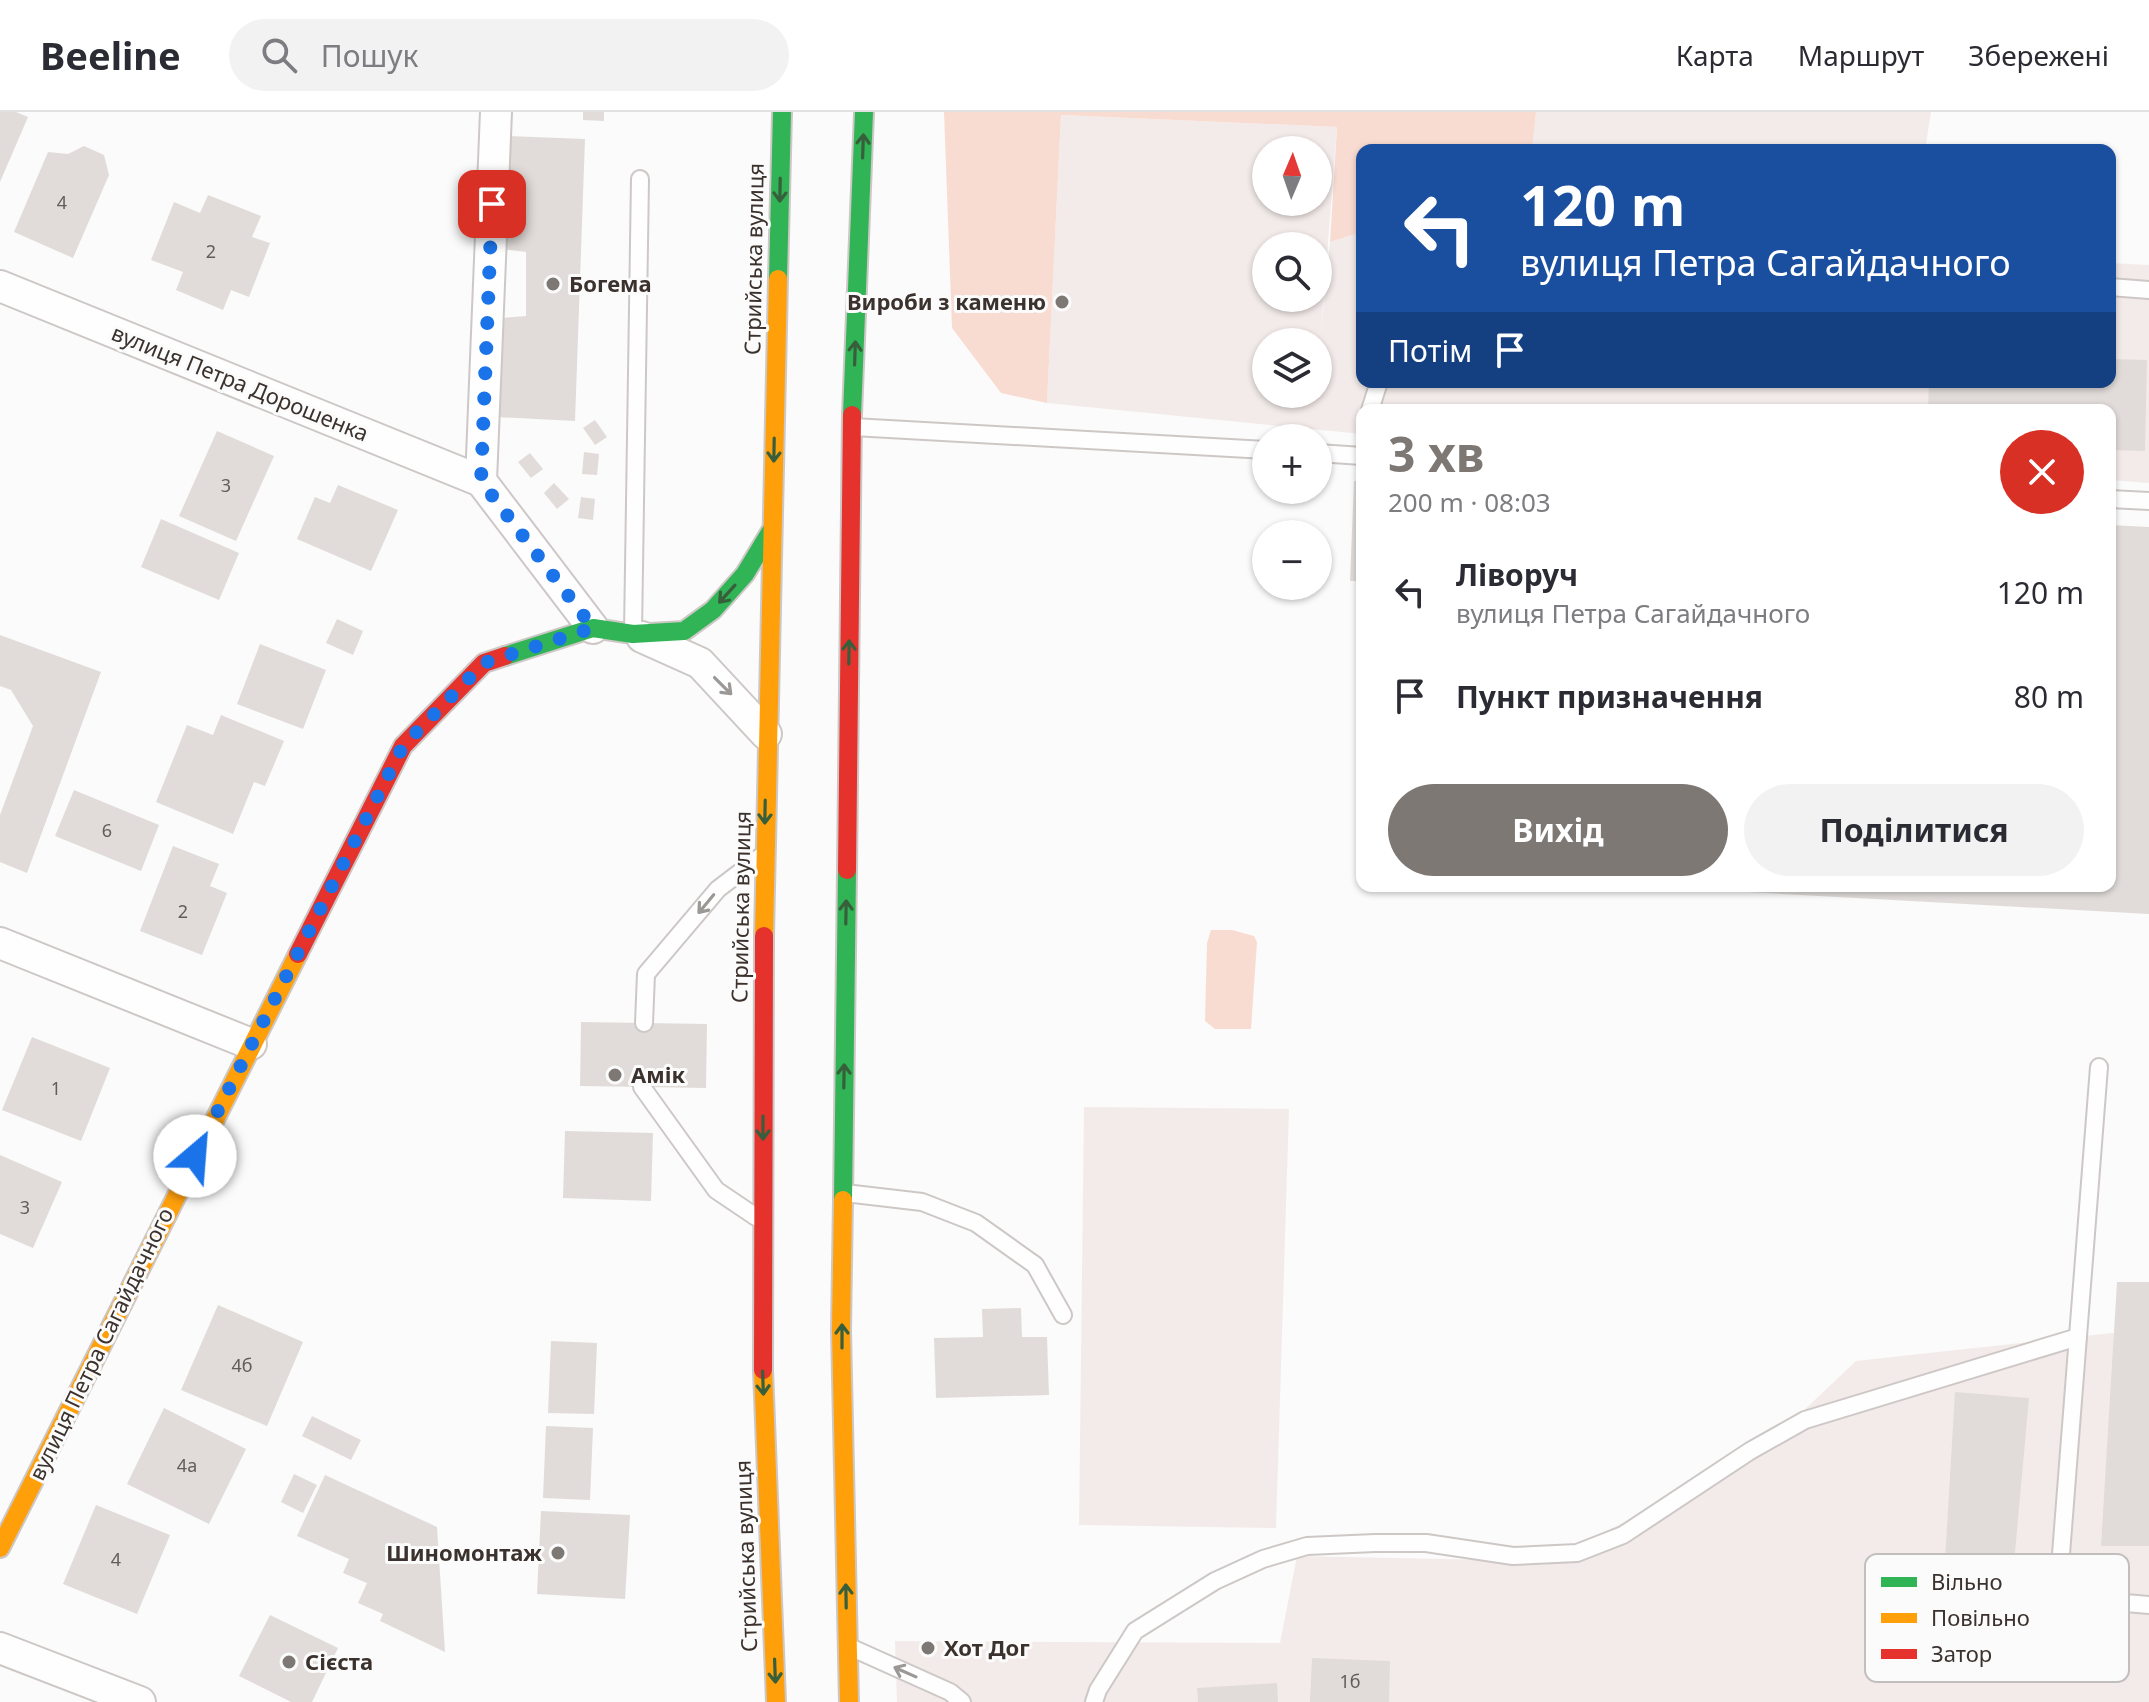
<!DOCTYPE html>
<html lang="uk">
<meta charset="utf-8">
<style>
:root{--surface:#fff;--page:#f2f2f3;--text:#2b2b33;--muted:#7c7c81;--line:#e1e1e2;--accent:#7e7875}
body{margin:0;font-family:"Noto Sans",sans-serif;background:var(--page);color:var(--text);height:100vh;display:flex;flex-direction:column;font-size:30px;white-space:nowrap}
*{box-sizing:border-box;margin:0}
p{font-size:26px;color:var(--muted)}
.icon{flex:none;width:44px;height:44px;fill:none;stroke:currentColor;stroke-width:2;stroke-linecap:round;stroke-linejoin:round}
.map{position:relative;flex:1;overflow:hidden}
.drawer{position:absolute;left:1356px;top:292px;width:760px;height:488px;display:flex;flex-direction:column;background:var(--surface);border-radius:16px;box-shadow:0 2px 6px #0004}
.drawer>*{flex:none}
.banner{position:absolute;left:1356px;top:32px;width:760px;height:244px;border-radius:16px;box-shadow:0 2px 6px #0004;background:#1a4fa0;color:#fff;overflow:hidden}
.needle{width:52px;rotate:2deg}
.buttons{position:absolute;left:1252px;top:24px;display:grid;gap:16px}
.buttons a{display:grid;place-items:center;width:80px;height:80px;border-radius:50%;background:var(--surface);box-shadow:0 2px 6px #0004;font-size:40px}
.pin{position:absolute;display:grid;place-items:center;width:68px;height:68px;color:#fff;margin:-34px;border-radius:16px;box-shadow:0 4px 12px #0006}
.me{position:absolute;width:88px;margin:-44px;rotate:27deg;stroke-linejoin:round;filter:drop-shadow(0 0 6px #0008)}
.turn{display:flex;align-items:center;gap:28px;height:168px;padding:0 32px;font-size:36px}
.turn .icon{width:104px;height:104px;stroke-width:2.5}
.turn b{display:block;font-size:56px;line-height:68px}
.then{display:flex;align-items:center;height:76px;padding:0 32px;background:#0003;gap:16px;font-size:30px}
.round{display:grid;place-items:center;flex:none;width:84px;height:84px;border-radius:42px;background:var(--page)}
.head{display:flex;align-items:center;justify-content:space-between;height:136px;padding:0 32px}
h1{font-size:48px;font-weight:700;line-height:60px;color:var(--accent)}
.cta{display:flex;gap:16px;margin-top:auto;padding:16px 32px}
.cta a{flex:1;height:92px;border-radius:48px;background:var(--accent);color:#fff;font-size:32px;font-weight:700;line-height:92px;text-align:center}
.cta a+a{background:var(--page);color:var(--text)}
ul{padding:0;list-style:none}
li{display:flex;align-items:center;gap:24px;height:104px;padding:0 32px}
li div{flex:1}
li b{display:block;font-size:30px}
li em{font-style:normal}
header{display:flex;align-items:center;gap:48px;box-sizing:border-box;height:112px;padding:0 40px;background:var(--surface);border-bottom:2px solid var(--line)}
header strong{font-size:38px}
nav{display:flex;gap:44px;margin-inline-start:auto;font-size:28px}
.search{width:560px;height:72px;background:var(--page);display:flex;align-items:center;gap:20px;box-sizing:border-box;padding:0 28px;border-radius:44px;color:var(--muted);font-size:30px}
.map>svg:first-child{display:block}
.built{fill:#f3ebe9;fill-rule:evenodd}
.green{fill:#f9dcd1}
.building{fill:#e1dcd9}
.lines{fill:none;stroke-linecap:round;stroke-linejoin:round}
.lane-casing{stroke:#cdc8c6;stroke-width:20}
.street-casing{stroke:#cdc8c6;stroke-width:34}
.fast-casing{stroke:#cdc8c6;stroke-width:22}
.slow-casing{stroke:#cdc8c6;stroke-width:22}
.jam-casing{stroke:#cdc8c6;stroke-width:22}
.lane{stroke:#fefefe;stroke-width:16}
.street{stroke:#fefefe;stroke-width:30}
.fast{stroke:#30b455;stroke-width:18}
.slow{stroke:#ff9f0a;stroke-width:18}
.jam{stroke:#e5322d;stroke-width:18}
.oneway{stroke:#375f3b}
.oneway2{stroke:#9c9896}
.route{stroke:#1a73e8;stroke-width:14;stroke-dasharray:0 25.2}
.poi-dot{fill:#7e7875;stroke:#fbfbfb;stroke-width:3}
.labels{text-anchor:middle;stroke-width:6;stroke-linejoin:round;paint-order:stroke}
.number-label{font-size:18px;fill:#645c58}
.street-label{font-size:22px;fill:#3b312d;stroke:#fbfbfb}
.poi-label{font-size:22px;font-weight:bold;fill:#3b312d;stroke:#fbfbfb;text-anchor:start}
.key{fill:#fbfbfb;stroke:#c1bebd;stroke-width:2}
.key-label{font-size:22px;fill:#3b312d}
</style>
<header>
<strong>Beeline</strong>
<div class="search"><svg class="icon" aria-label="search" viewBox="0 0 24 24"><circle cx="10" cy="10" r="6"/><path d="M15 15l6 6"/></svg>Пошук</div>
<nav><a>Карта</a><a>Маршрут</a><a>Збережені</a></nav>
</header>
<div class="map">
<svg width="2149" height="1590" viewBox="0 0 2149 1590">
<rect width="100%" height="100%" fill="#fbfbfb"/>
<!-- built -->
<g class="built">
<polygon points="1536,0 1931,0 1925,38 1532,38"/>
<path d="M1061,3L1337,15L1321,221L1330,130L1362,120V270H2110V151L2149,153V371L2110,368V298H1362V322L1047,291ZM1266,38H1318V90H1266ZM1266,134H1318V186H1266ZM1266,230H1318V282H1266Z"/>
<polygon points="1084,995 1289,997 1276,1416 1079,1413"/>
<polygon points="2149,1217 2149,1590 897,1590 895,1529 1280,1531 1297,1444 1543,1449 1747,1352 1856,1249"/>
</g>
<!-- green -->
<g class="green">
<polygon points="944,0 1536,0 1532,38 1362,38 1362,120 1330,130 1337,15 1061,3 1047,291 1001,281 952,216"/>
<polygon points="1211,818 1232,818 1254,824 1257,830 1251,917 1215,917 1205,909 1207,831"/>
</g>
<!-- building -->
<g class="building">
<polygon points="0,0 16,0 28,5 0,70"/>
<polygon points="583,0 604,0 604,9 583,8"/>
<polygon points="508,24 585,27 575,309 497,305 501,206 526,204 526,140 503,137"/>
<polygon points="84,34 104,43 109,63 73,146 14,120 48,40 68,42"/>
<polygon points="208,83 261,104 252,125 270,131 249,185 231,178 223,198 176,178 183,160 151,148 174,90 200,101"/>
<polygon points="2110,247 2147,248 2145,339 2110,338 2110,298 1928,298 1929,270 2110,270"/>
<polygon points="595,308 607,325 595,333 583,316"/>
<polygon points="217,319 274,344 236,429 179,404"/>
<polygon points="584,340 599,342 597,363 582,362"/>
<polygon points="530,341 543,357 531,366 518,350"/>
<polygon points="1354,369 1362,369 1362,469 1350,469"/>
<polygon points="554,371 569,387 557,397 544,381"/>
<polygon points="338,373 398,398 371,459 297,427 315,385 330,391"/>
<polygon points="581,385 595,387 593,408 578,406"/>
<polygon points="161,407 239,441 219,488 141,455"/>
<polygon points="2110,413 2149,415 2149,802 1674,776 2110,774"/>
<polygon points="337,507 363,519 353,543 326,531"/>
<polygon points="0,523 101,560 27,761 0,750 0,703 33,614 11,578 0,574"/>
<polygon points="260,532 326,558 303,617 237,592"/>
<polygon points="221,603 284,629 265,674 254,670 233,722 156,690 187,613 213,623"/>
<polygon points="74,678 159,713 141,759 55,724"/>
<polygon points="173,734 219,752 210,774 227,781 202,843 140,819"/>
<polygon points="581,910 707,912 706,976 580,974"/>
<polygon points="32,925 110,956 81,1029 2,998"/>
<polygon points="565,1019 653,1021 651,1089 563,1086"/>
<polygon points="0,1043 62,1070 33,1136 0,1122"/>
<polygon points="2117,1170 2149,1170 2149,1434 2101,1434"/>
<polygon points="218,1193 303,1230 267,1314 181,1278"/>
<polygon points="1021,1196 1022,1225 1047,1225 1049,1283 936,1286 934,1226 983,1225 982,1197"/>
<polygon points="551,1229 597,1231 594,1302 548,1301"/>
<polygon points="1955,1280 2029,1286 2012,1473 1944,1466"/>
<polygon points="164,1296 246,1337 209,1412 127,1372"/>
<polygon points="312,1304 361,1328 351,1348 302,1324"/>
<polygon points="546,1314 593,1316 590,1388 543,1386"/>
<polygon points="294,1362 317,1373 303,1401 281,1390"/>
<polygon points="325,1363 437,1415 445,1540 380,1509 383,1502 358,1491 367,1471 343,1461 349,1447 297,1424"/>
<polygon points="96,1393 170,1423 137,1502 63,1472"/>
<polygon points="541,1399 630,1403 625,1487 537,1482"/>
<polygon points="270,1503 338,1536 312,1590 291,1590 239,1564"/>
<polygon points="1312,1546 1390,1549 1389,1590 1310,1590"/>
<polygon points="1277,1571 1278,1590 1198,1590 1197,1576"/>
</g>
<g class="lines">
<defs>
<g id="lane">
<polyline points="2110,175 2149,178"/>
<polyline points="1370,298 1379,270"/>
<polyline points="853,315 1266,338"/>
<polyline points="1318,341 1362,344"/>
<polyline points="2110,387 2149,389"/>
<polyline points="633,520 640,67"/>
<polyline points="644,911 646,862 718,777 760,745"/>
<polyline points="2099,955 2060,1455 2063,1475 2079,1487 2149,1493"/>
<polyline points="642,975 716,1078 756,1105"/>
<polyline points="845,1081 922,1090 976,1111 1035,1153 1063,1203"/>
<polyline points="852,1536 950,1580 962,1590"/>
<polyline points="1094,1590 1098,1578 1135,1519 1215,1469 1263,1447 1307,1434 1375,1431 1426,1431 1513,1444 1577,1441 1623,1423 1750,1339 1805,1308 2078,1225"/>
</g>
<g id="street">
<polyline points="496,0 481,369 593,516"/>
<polyline points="0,174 481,369"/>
<polyline points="642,525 700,551 766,622"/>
<polyline points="0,831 251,932"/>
<polyline points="0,1536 140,1590"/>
</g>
<g id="fast">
<polyline points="778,167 782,0"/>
<polyline points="852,303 864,0"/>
<polyline points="505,544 593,516 633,522 684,519 713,498 745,462 771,419"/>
<polyline points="843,1088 847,758"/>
</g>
<g id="slow">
<polyline points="764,824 778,167"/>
<polyline points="843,1088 841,1218 849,1590"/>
<polyline points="763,1258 776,1590"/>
<polyline points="0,1436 298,842"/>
</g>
<g id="jam">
<polyline points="847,758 852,303"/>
<polyline points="298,842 403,634 484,551 505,544"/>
<polyline points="763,1258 764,824"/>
</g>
</defs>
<!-- lane casing -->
<use href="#lane" class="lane-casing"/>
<!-- street casing -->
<use href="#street" class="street-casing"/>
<!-- fast casing -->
<use href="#fast" class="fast-casing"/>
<!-- slow casing -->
<use href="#slow" class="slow-casing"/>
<!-- jam casing -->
<use href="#jam" class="jam-casing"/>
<!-- lane -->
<use href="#lane" class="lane"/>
<!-- street -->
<use href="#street" class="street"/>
<!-- fast -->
<use href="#fast" class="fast"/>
<!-- slow -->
<use href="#slow" class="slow"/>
<!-- jam -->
<use href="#jam" class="jam"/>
</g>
<!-- one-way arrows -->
<defs><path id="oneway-shaft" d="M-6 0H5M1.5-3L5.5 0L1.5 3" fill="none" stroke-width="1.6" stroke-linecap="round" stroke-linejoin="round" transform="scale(2)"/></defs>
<g class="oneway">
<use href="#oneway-shaft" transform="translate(863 34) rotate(-88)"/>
<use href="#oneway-shaft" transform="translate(780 78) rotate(91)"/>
<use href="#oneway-shaft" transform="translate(855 241) rotate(-88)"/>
<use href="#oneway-shaft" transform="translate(774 338) rotate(91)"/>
<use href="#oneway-shaft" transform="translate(727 482) rotate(132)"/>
<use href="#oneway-shaft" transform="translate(849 540) rotate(-89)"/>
<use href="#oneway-shaft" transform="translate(765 700) rotate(91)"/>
<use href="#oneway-shaft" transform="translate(846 800) rotate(-89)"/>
<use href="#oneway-shaft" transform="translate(844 964) rotate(-89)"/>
<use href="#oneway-shaft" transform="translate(763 1016) rotate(90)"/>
<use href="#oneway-shaft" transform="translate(842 1224) rotate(-90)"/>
<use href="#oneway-shaft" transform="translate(763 1271) rotate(88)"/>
<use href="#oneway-shaft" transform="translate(846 1484) rotate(-91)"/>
<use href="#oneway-shaft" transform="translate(775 1559) rotate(88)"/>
</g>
<g class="oneway2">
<use href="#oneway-shaft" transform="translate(723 574) rotate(45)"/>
<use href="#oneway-shaft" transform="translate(706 792) rotate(130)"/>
<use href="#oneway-shaft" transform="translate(905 1560) rotate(-156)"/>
</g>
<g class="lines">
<!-- route -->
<polyline class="route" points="195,1044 403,634 484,551 593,516 481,369 492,92"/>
</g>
<!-- markers -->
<g class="poi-dot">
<circle cx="553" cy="172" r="8"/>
<circle cx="1062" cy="190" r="8"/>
<circle cx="615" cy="963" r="8"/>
<circle cx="558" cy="1441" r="8"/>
<circle cx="928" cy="1536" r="8"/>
<circle cx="289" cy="1550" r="8"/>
</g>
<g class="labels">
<!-- number labels -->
<g class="number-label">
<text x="62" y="97">4</text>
<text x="211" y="146">2</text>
<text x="226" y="380">3</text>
<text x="107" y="725">6</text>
<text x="183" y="806">2</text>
<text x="56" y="983">1</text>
<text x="25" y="1102">3</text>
<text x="242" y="1260">4б</text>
<text x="187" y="1360">4а</text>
<text x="116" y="1454">4</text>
<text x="1350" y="1576">1б</text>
</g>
<!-- street labels -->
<g class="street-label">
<text transform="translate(754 147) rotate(-89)" y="8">Стрийська вулиця</text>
<text transform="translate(240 271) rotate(22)" y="8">вулиця Петра Дорошенка</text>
<text transform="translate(741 795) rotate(-89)" y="8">Стрийська вулиця</text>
<text transform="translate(101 1232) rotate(-64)" y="8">вулиця Петра Сагайдачного</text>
<text transform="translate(746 1444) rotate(-92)" y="8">Стрийська вулиця</text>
</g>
<!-- poi labels -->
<g class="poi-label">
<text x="569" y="180">Богема</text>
<text x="1046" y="198" text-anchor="end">Вироби з каменю</text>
<text x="631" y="971">Амік</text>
<text x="542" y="1449" text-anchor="end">Шиномонтаж</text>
<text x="944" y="1544">Хот Дог</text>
<text x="305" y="1558">Сієста</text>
</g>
</g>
<!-- legend -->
<rect x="1865" y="1442" width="264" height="128" rx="12" class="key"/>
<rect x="1881" y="1465" width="36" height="10" fill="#30b455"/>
<rect x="1881" y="1501" width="36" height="10" fill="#ff9f0a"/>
<rect x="1881" y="1537" width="36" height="10" fill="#e5322d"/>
<g class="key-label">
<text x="1931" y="1478">Вільно</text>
<text x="1931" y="1514">Повільно</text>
<text x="1931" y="1550">Затор</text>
</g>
</svg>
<div class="buttons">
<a><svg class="needle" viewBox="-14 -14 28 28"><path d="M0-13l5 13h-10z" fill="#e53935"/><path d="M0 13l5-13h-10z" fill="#7c7c81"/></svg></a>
<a><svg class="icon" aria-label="search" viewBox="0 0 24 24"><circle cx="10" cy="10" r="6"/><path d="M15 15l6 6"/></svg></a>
<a><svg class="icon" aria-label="layers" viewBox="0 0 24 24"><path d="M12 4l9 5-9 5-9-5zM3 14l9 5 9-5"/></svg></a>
<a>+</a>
<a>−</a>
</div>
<div class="pin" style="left:492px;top:92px;background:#d93025"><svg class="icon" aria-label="arrive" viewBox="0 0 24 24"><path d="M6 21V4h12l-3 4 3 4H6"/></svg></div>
<svg class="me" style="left:195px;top:1044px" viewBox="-20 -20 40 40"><circle r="19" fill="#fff"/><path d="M0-13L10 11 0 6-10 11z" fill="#1a73e8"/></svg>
<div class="banner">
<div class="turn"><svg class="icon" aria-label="left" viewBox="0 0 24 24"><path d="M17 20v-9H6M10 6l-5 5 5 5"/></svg><div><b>120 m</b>вулиця Петра Сагайдачного</div></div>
<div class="then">Потім<svg class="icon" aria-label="arrive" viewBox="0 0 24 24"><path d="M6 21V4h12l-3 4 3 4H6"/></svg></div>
</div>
<section class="drawer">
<div class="head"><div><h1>3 хв</h1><p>200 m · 08:03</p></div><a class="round" style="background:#d93025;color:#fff"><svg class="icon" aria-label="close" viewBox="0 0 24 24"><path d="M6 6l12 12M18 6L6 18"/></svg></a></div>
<ul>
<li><svg class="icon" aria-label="left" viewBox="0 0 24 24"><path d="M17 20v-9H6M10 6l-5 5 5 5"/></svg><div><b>Ліворуч</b><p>вулиця Петра Сагайдачного</p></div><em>120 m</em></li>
<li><svg class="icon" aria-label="arrive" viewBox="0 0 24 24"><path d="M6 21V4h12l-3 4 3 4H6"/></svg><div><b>Пункт призначення</b></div><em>80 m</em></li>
</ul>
<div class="cta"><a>Вихід</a><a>Поділитися</a></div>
</section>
</div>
